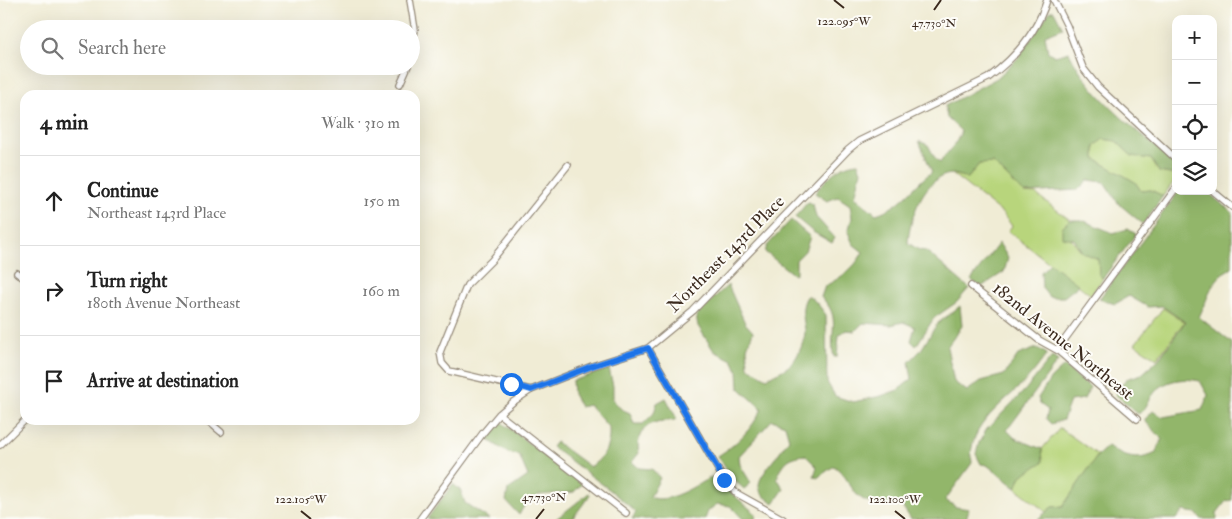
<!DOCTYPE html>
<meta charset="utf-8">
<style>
:root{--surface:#fff;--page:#f2f2f2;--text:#222;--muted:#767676;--line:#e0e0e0}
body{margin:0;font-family:"IM FELL Double Pica",serif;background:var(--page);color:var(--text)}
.controls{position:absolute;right:15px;top:15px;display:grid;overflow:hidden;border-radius:10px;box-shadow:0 5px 20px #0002}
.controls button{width:45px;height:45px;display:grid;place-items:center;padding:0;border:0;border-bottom:1px solid var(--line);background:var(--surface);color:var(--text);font:25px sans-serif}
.stop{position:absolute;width:15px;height:15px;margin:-11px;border:4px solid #1a73e8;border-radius:50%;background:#fff}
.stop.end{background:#1a73e8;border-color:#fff;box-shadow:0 1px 5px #0008}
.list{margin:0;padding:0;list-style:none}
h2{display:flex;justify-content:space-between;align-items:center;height:65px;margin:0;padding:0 20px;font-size:21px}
h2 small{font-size:16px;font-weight:400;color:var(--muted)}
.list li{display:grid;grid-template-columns:32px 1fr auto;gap:15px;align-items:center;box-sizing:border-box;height:90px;padding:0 20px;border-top:1px solid var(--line)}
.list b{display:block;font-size:19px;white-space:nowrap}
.list p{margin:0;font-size:16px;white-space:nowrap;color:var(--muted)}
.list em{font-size:16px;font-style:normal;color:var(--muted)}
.icon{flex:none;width:28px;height:28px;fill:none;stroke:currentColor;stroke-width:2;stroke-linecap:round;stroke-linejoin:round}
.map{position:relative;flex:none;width:1232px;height:519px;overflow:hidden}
.search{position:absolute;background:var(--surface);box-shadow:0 5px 20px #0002;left:20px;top:20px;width:400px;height:55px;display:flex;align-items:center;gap:12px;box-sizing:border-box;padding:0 18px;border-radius:28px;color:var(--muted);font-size:19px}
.panel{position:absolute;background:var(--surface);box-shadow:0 5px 20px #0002;left:20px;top:90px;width:400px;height:335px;border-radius:15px}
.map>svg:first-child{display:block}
</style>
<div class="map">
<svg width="1232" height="519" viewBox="0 0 1232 519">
<rect width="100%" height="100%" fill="#fdfcf7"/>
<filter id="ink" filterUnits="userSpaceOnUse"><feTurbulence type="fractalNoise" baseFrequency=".02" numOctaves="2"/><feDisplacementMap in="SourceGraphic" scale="10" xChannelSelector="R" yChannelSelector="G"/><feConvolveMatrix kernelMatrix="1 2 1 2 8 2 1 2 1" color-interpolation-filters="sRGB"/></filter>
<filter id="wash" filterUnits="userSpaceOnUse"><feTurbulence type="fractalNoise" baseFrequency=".0096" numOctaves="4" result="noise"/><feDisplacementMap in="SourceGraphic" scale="20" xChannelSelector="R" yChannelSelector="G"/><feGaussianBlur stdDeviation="1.12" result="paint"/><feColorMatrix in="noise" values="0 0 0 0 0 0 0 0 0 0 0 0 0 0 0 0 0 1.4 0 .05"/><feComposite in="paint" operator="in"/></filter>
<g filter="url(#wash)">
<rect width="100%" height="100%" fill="#f0ecd5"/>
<path fill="#b8d57b" stroke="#7a804c" d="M1103 139 1116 141 1132 156 1151 159 1159 172 1176 175V179L1163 196 1151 190 1141 191 1135 182 1095 159V146Z
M993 163 1024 193 1036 194 1070 220 1062 227 1082 252 1099 259V275L1103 278 1091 295 1008 231 1012 226 1002 213 952 174 968 178 979 164Z
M1163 308 1184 322 1157 359 1135 344Z
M1060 428 1098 455 1063 506 1052 507 1046 512 1016 488 1020 476 1043 462 1042 449Z"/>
<path fill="#92b66b" stroke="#667044" d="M1050 11H1054L1063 28 1045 35 1048 52 1055 56 1069 52C1091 98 1138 131 1176 164V175L1159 172 1151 159 1132 156 1116 141 1103 139 1095 146V159L1135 182 1141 191 1151 190 1163 196 1143 224 1119 204 1104 182 1088 180 1078 190 1024 193 993 163 979 164 968 178C963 177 957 174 952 174 924 175 909 220 908 243L919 250 926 251 969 288 957 302 934 318 916 346 911 341 915 327 903 322 891 325 863 323 855 331 846 330 839 335 837 357H834C828 332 843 318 821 297L825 286C842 277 854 269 863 252L853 244 848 232 852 218 850 205 838 197 827 201 815 193C826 179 839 164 858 163L861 171 855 197 876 214C903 206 910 188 932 172L919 141 928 145 935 158 940 163C947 151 957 145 961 131L947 118 945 106 997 78 1019 57Z
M1179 191H1206L1232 212V268C1212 276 1208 299 1199 317L1232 343V445L1229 452 1232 457V500L1226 501 1217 513V519H1201L1196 513 1183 511 1176 519H1038L1052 507 1063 506 1098 455 1108 446C1124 458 1138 462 1156 453L1162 439 1144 420 1153 411 1163 417 1202 410 1208 395 1200 381C1181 377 1161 380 1150 399 1146 406 1146 409 1138 414L1115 394 1126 379 1142 374 1159 359 1185 322 1162 306 1148 307 1129 296 1115 304 1099 299Z
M808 202 813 205 816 217 835 238 832 243 813 232 795 217Z
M791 220 810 237 805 251 796 260V272L794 275 765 252 767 246Z
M1070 220H1082L1113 233 1128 229 1136 234 1103 278 1099 275 1098 259 1082 252 1074 239 1062 237V227Z
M999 243 1008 258 1004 272 981 287 971 280Z
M1050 263 1079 285 1064 297H1049L1042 288 1041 272Z
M728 285 745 323 753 332 747 348 748 367 767 378C774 374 785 370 791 364 798 358 806 338 805 329 803 316 800 306 808 295L817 303 826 315 827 382 835 396 853 402 881 396 898 390 912 379 909 362 921 350 937 324 960 306 962 326 947 347 954 382 967 391 981 381 1004 375 1018 355 1037 348 1047 354C1042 361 1037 368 1031 375 1008 401 965 425 972 463L945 500 956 507 969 509 966 519H911L902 506C887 506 864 506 854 491 847 481 845 474 834 466L817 478 814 476 817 467 805 455C787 457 784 462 777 478L784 489 774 503C750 489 759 480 772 462 778 455 783 447 789 439L785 425 772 420 739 456 740 465 751 483 744 489 732 478 718 456C738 443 751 430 762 409L739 388 738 371 732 360 714 351 698 326 696 315Z
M1052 357 1058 361 1007 430 1015 438 1042 449 1043 462 1021 476 1016 488 987 465 981 464 976 454 979 443 986 430 1026 389Z
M1064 366 1090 387 1084 399 1070 401 1063 420 1051 424 1046 419 1048 410 1040 404 1038 398 1051 378Z
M609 369 613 386V400L621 409 630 413 634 424H643L654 413 657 403 666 398 677 419C670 422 665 420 657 422 641 426 636 439 639 453L632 462 639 468 652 469 660 478 650 497C668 505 695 485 712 477L756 514 755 519H743L730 506 717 504 708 511 705 519H632L636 512 610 490 552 447 556 442 590 467C605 457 610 446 609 428L589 405 580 407 573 394 572 381Z
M501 422 582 484 574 492 539 495 524 506 519 515 506 501 508 490 528 476 519 455 508 453 487 439Z
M453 484 461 491 465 503 489 519H427Z
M589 493 590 495 572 519H556Z"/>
</g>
<g filter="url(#ink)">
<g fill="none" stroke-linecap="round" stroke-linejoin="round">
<defs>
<path id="minor" d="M410 0 415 30 411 49
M1054 0 1067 26 1083 68 1098 87 1176 159
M400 84 408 66
M1213 191 1232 207
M17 273 25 279
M971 286 1039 340 1057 350 1137 419
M648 348 724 480 736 493 783 519
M1057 350 1176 188
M531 390 449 371 442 363 440 352 467 285 492 260 568 165
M499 414 626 513
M207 420 221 432
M0 445 25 420
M420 519 483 433 499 414 513 402 531 390 592 366 648 348 693 311 848 150 859 141 988 78C1015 58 1037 32 1047 0"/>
</defs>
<use href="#minor" stroke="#968b7a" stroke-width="8"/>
<use href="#minor" stroke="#fff" stroke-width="5.5"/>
</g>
</g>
<g fill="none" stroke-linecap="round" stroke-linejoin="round" filter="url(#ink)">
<path stroke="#1a73e8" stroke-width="6" d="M511 384 531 390 592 366 648 348 724 480"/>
</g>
<path fill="none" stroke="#3b2a1e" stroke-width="2" d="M834 0 844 8M934 10 941 0M301 511 311 519M895 511 905 519M536 519 544 509"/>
<g text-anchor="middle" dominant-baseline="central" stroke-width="4" stroke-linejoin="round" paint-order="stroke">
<g font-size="18" fill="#3b2a1e" stroke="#fdfcf7">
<text transform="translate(726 254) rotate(-45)">Northeast 143rd Place</text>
<text transform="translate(1063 341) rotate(39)">182nd Avenue Northeast</text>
</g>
</g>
<g font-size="12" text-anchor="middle" fill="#3b2a1e" stroke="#fdfcf7" stroke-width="4" stroke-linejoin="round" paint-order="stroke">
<text x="844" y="25">122.095°W</text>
<text x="934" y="27">47.730°N</text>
<text x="544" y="501">47.730°N</text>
<text x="301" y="503">122.105°W</text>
<text x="895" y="503">122.100°W</text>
</g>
</svg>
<div class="controls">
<button>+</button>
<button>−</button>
<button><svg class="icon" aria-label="locate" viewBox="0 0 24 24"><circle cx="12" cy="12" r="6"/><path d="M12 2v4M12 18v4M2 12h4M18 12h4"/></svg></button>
<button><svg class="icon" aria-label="layers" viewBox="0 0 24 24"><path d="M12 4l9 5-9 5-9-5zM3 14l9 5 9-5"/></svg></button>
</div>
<div class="stop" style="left:511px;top:384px"></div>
<div class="stop end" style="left:724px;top:480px"></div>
<div class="search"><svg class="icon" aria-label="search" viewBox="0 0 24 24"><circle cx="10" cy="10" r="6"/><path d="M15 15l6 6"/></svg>Search here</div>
<section class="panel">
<h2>4 min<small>Walk · 310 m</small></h2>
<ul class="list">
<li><svg class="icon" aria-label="ahead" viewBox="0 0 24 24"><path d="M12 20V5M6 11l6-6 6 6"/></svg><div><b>Continue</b><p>Northeast 143rd Place</p></div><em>150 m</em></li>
<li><svg class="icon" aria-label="right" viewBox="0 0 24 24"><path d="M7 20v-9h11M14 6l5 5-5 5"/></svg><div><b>Turn right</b><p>180th Avenue Northeast</p></div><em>160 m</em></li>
<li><svg class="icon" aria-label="arrive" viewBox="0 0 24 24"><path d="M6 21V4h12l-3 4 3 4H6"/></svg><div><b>Arrive at destination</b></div></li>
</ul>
</section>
</div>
